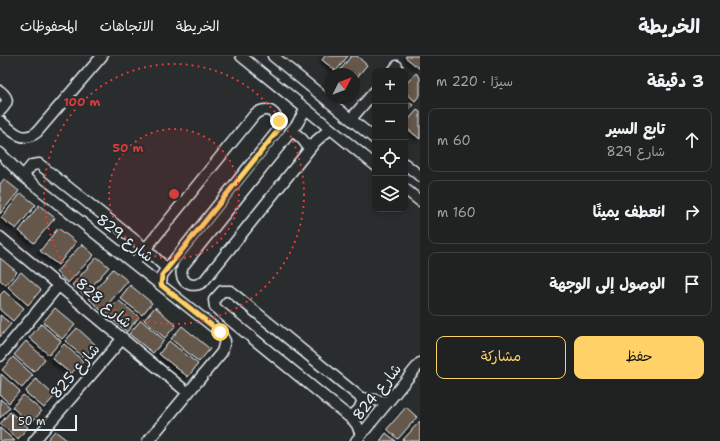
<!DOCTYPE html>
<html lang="ar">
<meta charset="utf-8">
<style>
:root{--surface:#202222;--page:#2d2f2f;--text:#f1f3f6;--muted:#a2a4a5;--line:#3d3f40;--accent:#ffd166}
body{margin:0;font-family:"Shantell Sans","Playpen Sans Arabic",sans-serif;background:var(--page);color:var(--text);direction:rtl}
.controls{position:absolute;right:12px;top:12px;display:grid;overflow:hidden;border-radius:8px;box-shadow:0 2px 6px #0003}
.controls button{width:36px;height:36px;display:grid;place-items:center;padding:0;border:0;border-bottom:1px solid var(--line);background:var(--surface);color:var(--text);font:20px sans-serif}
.compass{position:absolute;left:324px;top:12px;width:36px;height:36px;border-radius:50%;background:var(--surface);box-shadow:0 2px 6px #0003;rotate:48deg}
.scale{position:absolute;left:12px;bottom:10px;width:65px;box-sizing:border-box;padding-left:4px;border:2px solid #e8f1f8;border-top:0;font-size:11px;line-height:14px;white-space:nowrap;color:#e8f1f8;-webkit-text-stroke:3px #2a2d2e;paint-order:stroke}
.stop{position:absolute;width:12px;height:12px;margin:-9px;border:3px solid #ffd166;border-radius:50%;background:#fff}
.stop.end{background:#ffd166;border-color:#fff;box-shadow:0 1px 4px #0008}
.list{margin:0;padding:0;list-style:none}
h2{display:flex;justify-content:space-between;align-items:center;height:52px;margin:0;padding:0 16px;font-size:17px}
h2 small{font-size:13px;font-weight:400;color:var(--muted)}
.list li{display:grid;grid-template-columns:26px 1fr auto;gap:12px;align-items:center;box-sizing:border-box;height:64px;margin:0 8px 8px;padding:0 8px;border:1px solid var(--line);border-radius:8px}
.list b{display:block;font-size:15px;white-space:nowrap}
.list p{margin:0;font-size:13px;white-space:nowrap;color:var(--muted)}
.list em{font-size:13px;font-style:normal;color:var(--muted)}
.actions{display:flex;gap:8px;padding:12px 16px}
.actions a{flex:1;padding:9px 0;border:1px solid var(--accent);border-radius:8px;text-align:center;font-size:14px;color:var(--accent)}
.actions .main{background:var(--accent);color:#111}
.icon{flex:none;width:22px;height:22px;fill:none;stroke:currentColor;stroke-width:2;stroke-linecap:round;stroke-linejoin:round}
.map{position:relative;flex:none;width:420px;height:385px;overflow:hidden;direction:ltr}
header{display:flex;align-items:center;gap:24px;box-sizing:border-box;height:56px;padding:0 20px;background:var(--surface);border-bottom:1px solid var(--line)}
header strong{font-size:19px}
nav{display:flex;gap:22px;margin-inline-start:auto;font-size:14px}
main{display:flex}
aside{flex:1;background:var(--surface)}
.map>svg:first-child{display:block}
</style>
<header>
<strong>الخريطة</strong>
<nav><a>الخريطة</a><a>الاتجاهات</a><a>المحفوظات</a></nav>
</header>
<main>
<aside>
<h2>3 دقيقة<small>سيرًا · 220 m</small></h2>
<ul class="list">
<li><svg class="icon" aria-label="ahead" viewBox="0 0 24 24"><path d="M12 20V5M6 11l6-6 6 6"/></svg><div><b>تابع السير</b><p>شارع 829</p></div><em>60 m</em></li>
<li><svg class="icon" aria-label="right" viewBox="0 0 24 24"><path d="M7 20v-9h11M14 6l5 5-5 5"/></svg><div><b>انعطف يمينًا</b></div><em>160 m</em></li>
<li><svg class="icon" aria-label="arrive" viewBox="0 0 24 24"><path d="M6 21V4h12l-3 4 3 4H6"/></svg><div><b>الوصول إلى الوجهة</b></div></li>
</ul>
<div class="actions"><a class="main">حفظ</a><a>مشاركة</a></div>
</aside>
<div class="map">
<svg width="420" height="385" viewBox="0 0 420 385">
<defs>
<filter id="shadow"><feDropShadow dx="-2.5" dy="2.5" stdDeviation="2" flood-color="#0009"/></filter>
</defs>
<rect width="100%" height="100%" fill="#2a2d2e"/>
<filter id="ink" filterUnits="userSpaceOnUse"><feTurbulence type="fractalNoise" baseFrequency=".025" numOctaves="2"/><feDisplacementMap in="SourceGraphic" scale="8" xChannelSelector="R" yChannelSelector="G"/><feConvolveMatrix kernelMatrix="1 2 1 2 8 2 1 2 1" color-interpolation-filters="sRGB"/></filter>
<g filter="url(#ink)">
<path fill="#65594c" stroke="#e8f1f8" filter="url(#shadow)" d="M325 0H348L336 15 322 4Z
M351 0H357L367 9 354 25V18H339L338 17Z
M406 0H420V13L405 1Z
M416 17 420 21V39L415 45 405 36V29Z
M405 43 413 49 405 58Z
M417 54 420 56V83L405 71V68Z
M4 123 19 135 0 158V128Z
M21 137 36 149 16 173 1 162Z
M39 149 55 162 34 187 19 175Z
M58 172 76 186 58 209 40 195Z
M82 188 94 199 68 227 56 216Z
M97 201 109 211 84 239 72 229Z
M0 202 17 216 6 229 0 224Z
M113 213 128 225 102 255 88 242Z
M21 216 41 234 28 249 8 231Z
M130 229 152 247 142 259 120 242Z
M4 235 24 252 13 265 0 254V239Z
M118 244 139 261 127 276 106 258Z
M155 251 176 269 165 282 144 264Z
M55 252 75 269 62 283 43 266Z
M0 259 11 268 0 281Z
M141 264 164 284 153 297 129 278Z
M41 268 61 285 49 299 29 282Z
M182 270 210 293 199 306 171 283Z
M77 272 96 289 84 302 65 285Z
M26 285 45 303 34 316 14 299Z
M169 285 198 308 188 321 159 298Z
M64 288 83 305 71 318 52 302Z
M13 301 33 319 22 332 2 314Z
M1 318 20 335 9 347 0 339Z
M36 323 55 340 44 352 25 336Z
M23 339 42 355 30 368 12 351Z
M0 343 10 351 0 362Z
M406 351 417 361 398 383 387 373Z
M10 356 28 371 18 383 0 368Z
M420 365V385H402Z
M0 372 15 385H0Z
M55 375 68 385H46Z
M386 377 396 385H380Z"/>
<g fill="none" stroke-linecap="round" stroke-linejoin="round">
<defs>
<path id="minor" d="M241 0 375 109
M273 0 375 83
M393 15 397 10
M0 35C10 43 8 47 0 55
M305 54 297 68 183 210C177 224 191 235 204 225L316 85 330 73
M351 63 375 35
M0 65C12 74 22 88 37 76L102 0
M291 75C300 80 304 84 309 93
M0 97 23 120 220 276 225 285 222 296 148 385
M405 108 420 120
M23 120 32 109 39 108 146 193 167 213
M405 133 420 145
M0 181 188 337
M134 207 255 58C258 56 261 54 265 54 274 53 281 66 279 73L162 219 161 229
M0 300 59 229
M348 360C358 358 361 351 363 342
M361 379 357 369 353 364 218 254 215 251 214 244 222 235H230L361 342 388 346
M34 385 123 282
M356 385 420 307"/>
</defs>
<use href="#minor" stroke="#e8f1f8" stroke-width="13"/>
<use href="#minor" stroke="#2a2d2e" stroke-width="10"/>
</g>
</g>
<g fill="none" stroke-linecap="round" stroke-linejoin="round" filter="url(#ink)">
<path stroke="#ffd166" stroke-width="5" d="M220 276 161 229 162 219 279 73 280 69 279 65"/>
</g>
<circle cx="174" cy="138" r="65" fill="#d83c3d" fill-opacity=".12"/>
<g fill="none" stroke="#d83c3d" stroke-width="2" stroke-dasharray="2 4">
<circle cx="174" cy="138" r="65"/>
<circle cx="174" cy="138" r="130"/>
</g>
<g text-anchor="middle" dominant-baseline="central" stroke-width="4" stroke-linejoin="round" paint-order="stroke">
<g font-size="15" fill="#e8f1f8" stroke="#2a2d2e">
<text transform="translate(125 182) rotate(38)">شارع 829</text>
<text transform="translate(104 247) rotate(40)">شارع 828</text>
<text transform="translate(75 315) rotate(-49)">شارع 825</text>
<text transform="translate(377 336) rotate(-51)">شارع 824</text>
</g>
</g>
<circle cx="174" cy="138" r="6" fill="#d83c3d" stroke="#2a2d2e" stroke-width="2"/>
<g font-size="12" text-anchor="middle" font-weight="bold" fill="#d83c3d" stroke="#2a2d2e" stroke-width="4" stroke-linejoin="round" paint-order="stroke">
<text x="82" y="50">100 m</text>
<text x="128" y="96">50 m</text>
</g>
</svg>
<div class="controls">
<button>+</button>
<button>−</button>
<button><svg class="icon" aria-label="locate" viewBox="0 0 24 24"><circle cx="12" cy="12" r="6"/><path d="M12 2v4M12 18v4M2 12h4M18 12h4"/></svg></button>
<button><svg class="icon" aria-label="layers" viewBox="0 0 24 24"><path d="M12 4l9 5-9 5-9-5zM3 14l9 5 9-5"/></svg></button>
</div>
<svg class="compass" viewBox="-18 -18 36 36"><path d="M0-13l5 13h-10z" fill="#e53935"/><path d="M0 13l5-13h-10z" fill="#a2a4a5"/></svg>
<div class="scale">50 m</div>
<div class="stop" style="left:220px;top:276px"></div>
<div class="stop end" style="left:279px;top:65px"></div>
</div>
</main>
